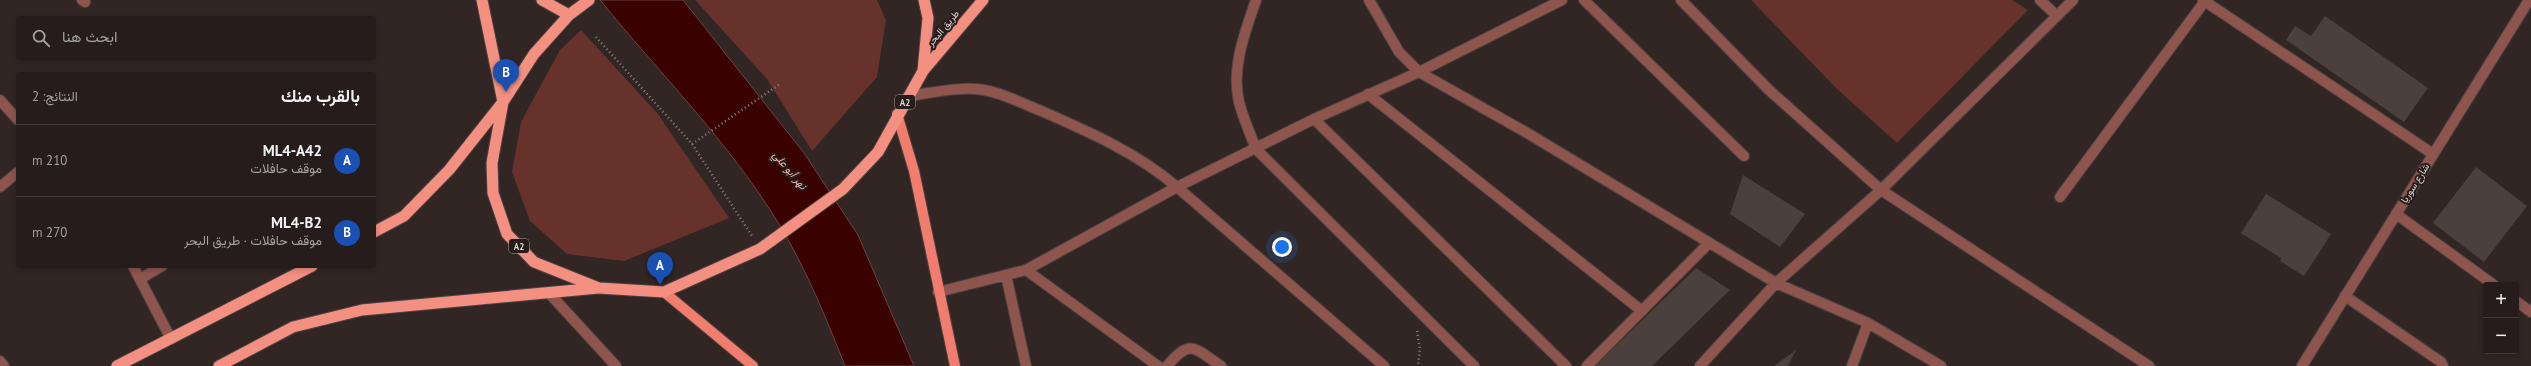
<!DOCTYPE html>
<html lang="ar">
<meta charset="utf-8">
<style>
:root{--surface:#251c1b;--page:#312928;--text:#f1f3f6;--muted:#a3a1a3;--line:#423a3a;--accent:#d93025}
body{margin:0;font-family:"PT Sans",Vazirmatn,sans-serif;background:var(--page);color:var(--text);direction:rtl}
.controls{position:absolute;right:12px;bottom:12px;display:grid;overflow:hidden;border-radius:4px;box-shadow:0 2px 6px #0003}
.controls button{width:36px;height:36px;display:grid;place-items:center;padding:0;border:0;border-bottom:1px solid var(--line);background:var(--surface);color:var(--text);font:20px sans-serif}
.you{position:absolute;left:1282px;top:247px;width:14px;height:14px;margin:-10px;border:3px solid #fff;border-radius:50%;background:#1a73e8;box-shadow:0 0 0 6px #1a73e833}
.badge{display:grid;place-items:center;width:26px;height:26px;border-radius:50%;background:var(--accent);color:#fff;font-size:13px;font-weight:700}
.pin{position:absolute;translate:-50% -33px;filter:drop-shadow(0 1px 2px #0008)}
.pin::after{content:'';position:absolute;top:21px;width:14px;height:12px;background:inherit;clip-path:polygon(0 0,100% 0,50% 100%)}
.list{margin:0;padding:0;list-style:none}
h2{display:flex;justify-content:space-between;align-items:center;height:52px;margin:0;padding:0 16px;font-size:17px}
h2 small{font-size:13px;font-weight:400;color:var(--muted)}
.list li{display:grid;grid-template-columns:26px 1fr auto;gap:12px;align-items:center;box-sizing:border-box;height:72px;padding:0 16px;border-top:1px solid var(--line)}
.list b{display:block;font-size:15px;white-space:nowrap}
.list p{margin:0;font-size:13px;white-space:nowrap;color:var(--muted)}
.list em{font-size:13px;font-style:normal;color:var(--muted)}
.icon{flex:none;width:22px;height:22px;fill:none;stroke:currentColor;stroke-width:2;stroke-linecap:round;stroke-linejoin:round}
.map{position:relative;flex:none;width:2531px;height:366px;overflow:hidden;direction:ltr}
.search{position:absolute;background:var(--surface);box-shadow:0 2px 6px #0003;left:16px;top:16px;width:360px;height:44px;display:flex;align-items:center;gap:10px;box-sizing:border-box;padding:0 14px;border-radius:4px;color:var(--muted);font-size:15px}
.panel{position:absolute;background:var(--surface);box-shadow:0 2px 6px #0003;left:16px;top:72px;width:360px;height:196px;border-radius:4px;direction:rtl}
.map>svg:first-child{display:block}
</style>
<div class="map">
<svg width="2531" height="366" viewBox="0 0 2531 366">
<rect width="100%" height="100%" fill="#312624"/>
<path fill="#66322b" d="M695 0H877L886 20 877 77 812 151 767 79Z
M1751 0H2012L2028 10 1897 143 1836 88Z
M581 30 658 114 729 218 624 261 567 254 530 221 512 172 521 122 560 50Z"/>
<path fill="#3a0101" stroke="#6b4141" d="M600 0H683L804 153 858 235 914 366H845C825 315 807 271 779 224 729 142 660 74 600 0Z"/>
<path fill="#4c403e" d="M2325 16 2428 88 2404 122 2286 40 2295 26 2311 36Z
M2476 167 2527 206 2484 262 2433 223Z
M1743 175 1805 214 1780 247 1730 214Z
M2266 194 2331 234 2304 276 2280 261 2281 258 2241 233Z
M1696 268 1730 290 1652 366H1595Z
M1796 350 1788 366H1774Z"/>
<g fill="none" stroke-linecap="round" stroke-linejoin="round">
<defs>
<path id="service" d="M82 0 85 2
M0 187 18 172
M1026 270 1158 366
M140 279 162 266
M2345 296 2441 362 2443 366
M0 361 4 366
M1167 366C1191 338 1194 348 1221 366"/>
<path id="minor" d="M1256 0C1245 32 1231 68 1239 102 1243 118 1250 133 1256 149L1474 366
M1369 0 1399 52 1419 72 1529 134 1776 283 1868 323 1941 366
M1584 0 1744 156
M1681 0 1769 90 1881 190 2149 366
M2040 0 2057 16
M2203 0 2433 154
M1368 94 1642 311
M908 96C932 93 960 86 984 90 1003 93 1021 103 1039 110 1087 131 1136 152 1177 187L1384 366
M0 100 18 120
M1314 119 1566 366
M2060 197 2205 1
M2396 214 2494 285
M133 266 171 339
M1006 275 1026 366
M938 292 1026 270 1177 187 1314 119 1419 72 1562 0
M549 293 616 366
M2516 301 2531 312
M1587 366 1709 243
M1700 366 1776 283 1881 190 2073 0
M1852 366 1868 323"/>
<path id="tertiary" d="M2302 366 2529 0"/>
<path id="primary" d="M897 114 914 171 955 366
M664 292 753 366"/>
<path id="trunk" d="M542 0 569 15
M589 0 569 15 534 54 503 102 492 163 493 193 507 234 534 262 599 288 664 292 760 249 843 189 878 152 923 71 928 18 924 0
M923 71 983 0
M374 232 404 216 449 170 503 102 482 0
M117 366 312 266
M219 366 293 327 362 310 598 288"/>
</defs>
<use href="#service" stroke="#4d4240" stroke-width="12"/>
<use href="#minor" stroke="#4d4240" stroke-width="12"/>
<use href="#tertiary" stroke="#4d4240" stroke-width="12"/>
<use href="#primary" stroke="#4d4240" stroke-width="12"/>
<use href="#trunk" stroke="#4d4240" stroke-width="13"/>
<path stroke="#8c8381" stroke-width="2.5" stroke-dasharray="1 3" stroke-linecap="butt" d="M596 37 692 144 752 236
M692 144 780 84
M1417 331 1420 349 1418 366"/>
<use href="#service" stroke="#8d554d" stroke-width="10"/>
<use href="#minor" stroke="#8d554d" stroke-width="10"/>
<use href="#tertiary" stroke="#8d554d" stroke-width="10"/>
<use href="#primary" stroke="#f07d6d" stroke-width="10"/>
<use href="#trunk" stroke="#f39081" stroke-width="11"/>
</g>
<g text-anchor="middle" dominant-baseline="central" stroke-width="4" stroke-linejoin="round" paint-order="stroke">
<g fill="#271d1b" stroke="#a79e9d" stroke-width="1">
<rect x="895" y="95" width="20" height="14" rx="3"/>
<rect x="509" y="239" width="20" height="14" rx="3"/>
</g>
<g font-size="9" font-weight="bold" fill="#ded6d5">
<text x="905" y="102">A2</text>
<text x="519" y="246">A2</text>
</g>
<g font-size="10" fill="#ded6d5" stroke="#271d1b">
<text transform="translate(943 28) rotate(-50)">طريق البحر</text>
<text transform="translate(2415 183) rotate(-58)">شارع سوريا</text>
</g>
<g font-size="11" font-style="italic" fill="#fcb6aa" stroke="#271d1b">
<text transform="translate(790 170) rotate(50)">نهر أبو علي</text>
</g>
</g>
</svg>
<div class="controls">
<button>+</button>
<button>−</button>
</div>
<div class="you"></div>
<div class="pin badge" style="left:660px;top:285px;background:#1a4fb4">A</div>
<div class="pin badge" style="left:506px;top:92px;background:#1a4fb4">B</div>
<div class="search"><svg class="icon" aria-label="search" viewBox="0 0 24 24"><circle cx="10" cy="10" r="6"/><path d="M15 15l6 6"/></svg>ابحث هنا</div>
<section class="panel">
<h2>بالقرب منك<small>النتائج: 2</small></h2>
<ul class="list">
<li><span class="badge" style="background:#1a4fb4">A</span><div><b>ML4-A42</b><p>موقف حافلات</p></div><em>210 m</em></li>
<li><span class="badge" style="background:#1a4fb4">B</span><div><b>ML4-B2</b><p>موقف حافلات · طريق البحر</p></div><em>270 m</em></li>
</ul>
</section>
</div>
